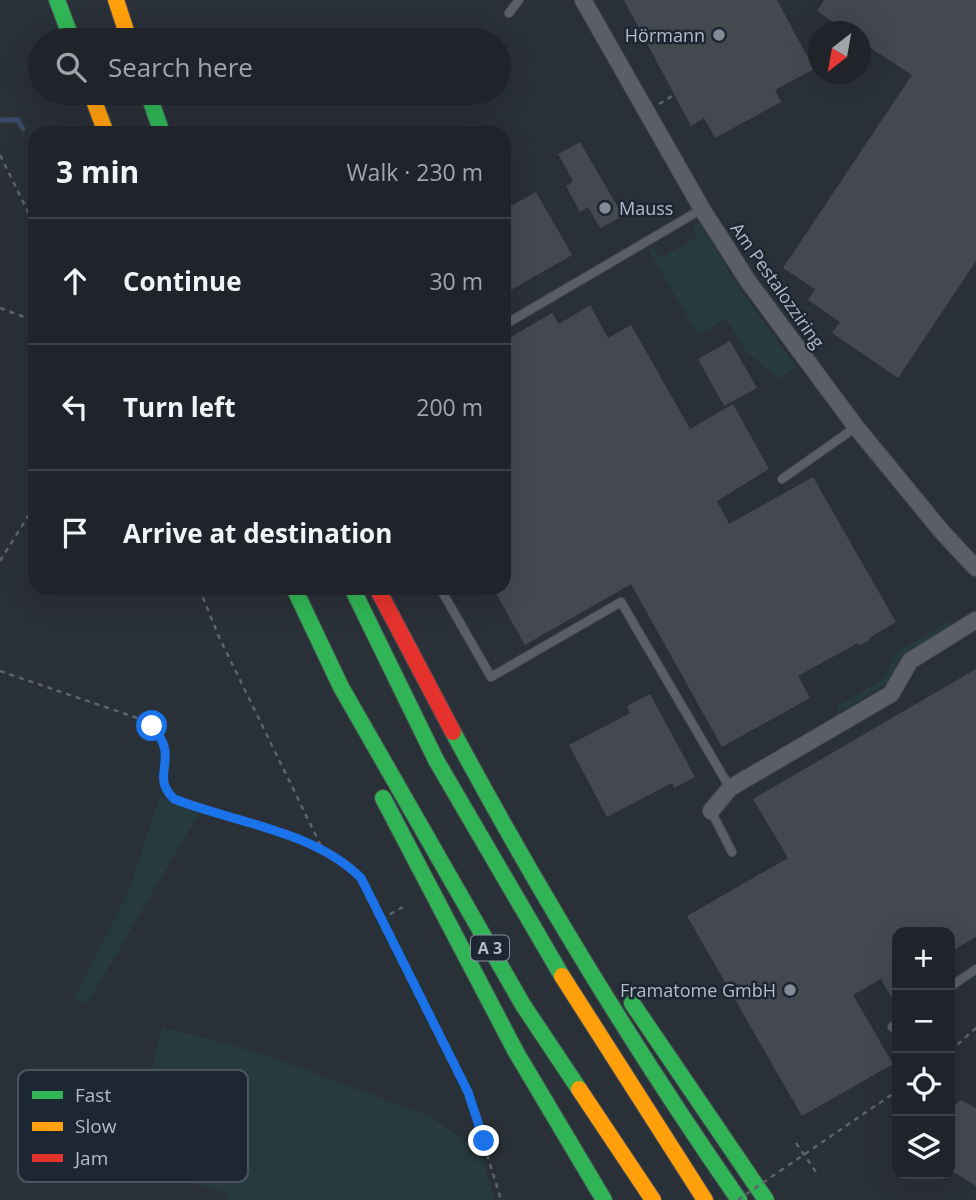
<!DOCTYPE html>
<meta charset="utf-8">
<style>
:root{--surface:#20242a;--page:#282c32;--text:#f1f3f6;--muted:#a2a4a8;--line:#3d4147}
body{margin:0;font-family:"Open Sans",sans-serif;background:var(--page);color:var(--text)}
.controls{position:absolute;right:21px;bottom:21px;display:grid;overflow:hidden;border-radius:14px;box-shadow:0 7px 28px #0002}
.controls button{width:63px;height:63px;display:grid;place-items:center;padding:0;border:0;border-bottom:2px solid var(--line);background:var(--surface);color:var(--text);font:35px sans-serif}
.compass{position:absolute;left:808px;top:21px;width:63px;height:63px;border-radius:50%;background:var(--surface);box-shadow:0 7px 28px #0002;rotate:211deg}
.stop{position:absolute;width:21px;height:21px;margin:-16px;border:5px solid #1a73e8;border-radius:50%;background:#fff}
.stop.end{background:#1a73e8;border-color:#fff;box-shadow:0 2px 7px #0008}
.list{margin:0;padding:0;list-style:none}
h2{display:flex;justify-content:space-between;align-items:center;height:91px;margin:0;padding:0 28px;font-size:30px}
h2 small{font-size:23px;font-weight:400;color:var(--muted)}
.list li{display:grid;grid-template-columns:46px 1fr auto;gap:21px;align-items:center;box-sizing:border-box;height:126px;padding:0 28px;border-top:2px solid var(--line)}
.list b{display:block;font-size:26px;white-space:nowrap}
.list em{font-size:23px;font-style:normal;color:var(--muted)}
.icon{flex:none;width:38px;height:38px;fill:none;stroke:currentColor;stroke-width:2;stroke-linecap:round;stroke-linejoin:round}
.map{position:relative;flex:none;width:976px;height:1200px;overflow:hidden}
.search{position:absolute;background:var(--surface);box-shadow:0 7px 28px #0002;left:28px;top:28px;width:483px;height:77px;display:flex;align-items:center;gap:18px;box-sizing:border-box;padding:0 24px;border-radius:38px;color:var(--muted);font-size:26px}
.panel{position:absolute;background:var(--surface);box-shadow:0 7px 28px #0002;left:28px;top:126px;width:483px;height:469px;border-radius:21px}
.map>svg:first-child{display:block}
</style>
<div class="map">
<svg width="976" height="1200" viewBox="0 0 976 1200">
<rect width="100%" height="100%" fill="#2a3038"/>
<path fill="#273a3e" d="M699 222 735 282 796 367 778 379 746 351 726 318 698 335 649 250 653 247 660 258 698 237 692 225Z
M950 621 953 626 901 656 888 683 840 712 837 707 883 679 897 652Z
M160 796 203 814 195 820 87 1004 74 1000 128 893Z
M162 1027 260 1053 429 1116 480 1150 495 1200H227L228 1193 151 1169 132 1154Z"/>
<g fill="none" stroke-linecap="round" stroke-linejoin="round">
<path stroke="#384963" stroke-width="5" d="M2 120H18L23 129"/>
</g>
<path fill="#444950" d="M624 0H777L814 69 775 90 781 102 715 138 704 118 691 126Z
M824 0H976V261L898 378 832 333 840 322 808 300 815 289 783 268 912 75 860 41V32H847L817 11Z
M580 142 623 216 600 228 588 207 580 212 566 186 573 181 558 154Z
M536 192 572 255 504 294V210Z
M590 305 608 338 631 325 690 429 733 404 769 469 717 501 729 524 813 477 896 622 869 638 870 640 859 646 858 643 798 676 810 698 722 747 631 584 525 645 493 588H504V341L552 313 559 324Z
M730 341 757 388 724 406 698 359Z
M976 669V937L950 952V932H897V1007L881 979 853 995 893 1064 802 1116 687 916 788 858 753 799Z
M650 694 695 777 674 788 672 783 607 817 569 745 630 713 627 706Z
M961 1100 976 1108V1186L950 1170V1110Z"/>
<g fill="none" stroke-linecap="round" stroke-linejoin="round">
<defs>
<path id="lane" d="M509 13 519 0
M504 325 702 209
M782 479 856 427
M440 588 491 677 621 602 730 788
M711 811 732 852
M950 987 976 969
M892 1027 897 1023"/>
<path id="street" d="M583 0 702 209 748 281 856 427 943 533 976 568
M711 811 730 788 891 694 910 661 976 620"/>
<path id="fast" d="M57 0 72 40
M148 93 162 133
M294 588 341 687 523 1005 579 1089
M352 588 436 760 562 976
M453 732C540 894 635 1050 739 1200
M383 798 516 1052 604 1200
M632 1003 766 1200"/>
<path id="slow" d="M116 0 129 40
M91 93 106 133
M562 976 705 1200
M579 1089 653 1200"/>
<path id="jam" d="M377 588 453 732"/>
</defs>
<use href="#lane" stroke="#484c53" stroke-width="10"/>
<use href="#street" stroke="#484c53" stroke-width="18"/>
<use href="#fast" stroke="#474c53" stroke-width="18"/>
<use href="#slow" stroke="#474c53" stroke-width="18"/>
<use href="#jam" stroke="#474c53" stroke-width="18"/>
<path stroke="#5d636a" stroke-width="2.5" stroke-dasharray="5 5" stroke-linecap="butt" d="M659 104 674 95
M0 155 35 226
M0 308 35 321
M0 561 35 505
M199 588 219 637 322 848
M0 671 140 719C186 745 146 771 174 799 235 822 314 831 361 879L468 1092 501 1200
M381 919 405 906
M950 1051 976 1028
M796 1143 816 1172
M780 1171 897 1091"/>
<use href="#lane" stroke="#5a5e66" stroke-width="8"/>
<use href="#street" stroke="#5a5e66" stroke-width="16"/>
<use href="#fast" stroke="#30b455" stroke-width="16"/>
<use href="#slow" stroke="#ff9f0a" stroke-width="16"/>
<use href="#jam" stroke="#e5322d" stroke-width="16"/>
<path stroke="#5d636a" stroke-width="2.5" stroke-dasharray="5 5" stroke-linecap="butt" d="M738 1200 780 1171"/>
</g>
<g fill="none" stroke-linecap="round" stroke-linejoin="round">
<path stroke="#1a73e8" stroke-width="9" d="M152 726C158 733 164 741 165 751 167 772 156 781 174 799 236 823 314 831 361 878L468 1092 484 1141"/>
</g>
<g fill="#848b96" stroke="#1d2633" stroke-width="2.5">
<circle cx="719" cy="35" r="7"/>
<circle cx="605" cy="208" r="7"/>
<circle cx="790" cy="990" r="7"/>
</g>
<g text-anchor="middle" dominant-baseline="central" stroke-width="5" stroke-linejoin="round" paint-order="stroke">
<rect fill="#1d2633" stroke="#878f9c" stroke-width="2" x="471" y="935.5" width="38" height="25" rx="5"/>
<g font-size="16" font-weight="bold" fill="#b4bcc9">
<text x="490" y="948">A 3</text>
</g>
<g font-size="18" fill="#b4bcc9" stroke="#1d2633" text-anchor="end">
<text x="705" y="35">Hörmann</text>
<text x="619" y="208" text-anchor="start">Mauss</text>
<text x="776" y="990">Framatome GmbH</text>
</g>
<g font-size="18" fill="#b4bcc9" stroke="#1d2633">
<text transform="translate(778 285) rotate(55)">Am Pestalozziring</text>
</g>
</g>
<rect x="18" y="1070" width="230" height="112" rx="10" fill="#1d2633" stroke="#4a5360" stroke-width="2"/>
<rect x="32" y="1091" width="31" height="8" fill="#30b455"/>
<rect x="32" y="1122" width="31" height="9" fill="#ff9f0a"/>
<rect x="32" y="1154" width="31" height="8" fill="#e5322d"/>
<g font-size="19" fill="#b4bcc9">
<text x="75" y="1102">Fast</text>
<text x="75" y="1133">Slow</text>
<text x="75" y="1165">Jam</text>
</g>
</svg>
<div class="controls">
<button>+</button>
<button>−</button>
<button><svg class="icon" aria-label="locate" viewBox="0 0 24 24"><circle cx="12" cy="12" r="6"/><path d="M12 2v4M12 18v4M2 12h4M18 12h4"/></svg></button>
<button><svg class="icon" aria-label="layers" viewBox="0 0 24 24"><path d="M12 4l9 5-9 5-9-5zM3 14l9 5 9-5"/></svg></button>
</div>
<svg class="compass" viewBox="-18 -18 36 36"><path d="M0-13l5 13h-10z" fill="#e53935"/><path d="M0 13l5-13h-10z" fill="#a2a4a8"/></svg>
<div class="stop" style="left:152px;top:726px"></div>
<div class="stop end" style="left:484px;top:1141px"></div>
<div class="search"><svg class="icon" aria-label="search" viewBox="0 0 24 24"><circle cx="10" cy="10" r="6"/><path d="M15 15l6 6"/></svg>Search here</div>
<section class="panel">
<h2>3 min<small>Walk · 230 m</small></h2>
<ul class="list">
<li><svg class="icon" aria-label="ahead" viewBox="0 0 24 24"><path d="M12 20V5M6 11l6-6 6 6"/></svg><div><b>Continue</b></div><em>30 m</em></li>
<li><svg class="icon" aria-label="left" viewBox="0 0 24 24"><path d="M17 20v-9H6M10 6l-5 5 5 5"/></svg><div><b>Turn left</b></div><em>200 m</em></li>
<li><svg class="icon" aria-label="arrive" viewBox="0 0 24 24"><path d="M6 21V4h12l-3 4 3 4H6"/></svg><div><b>Arrive at destination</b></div></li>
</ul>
</section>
</div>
